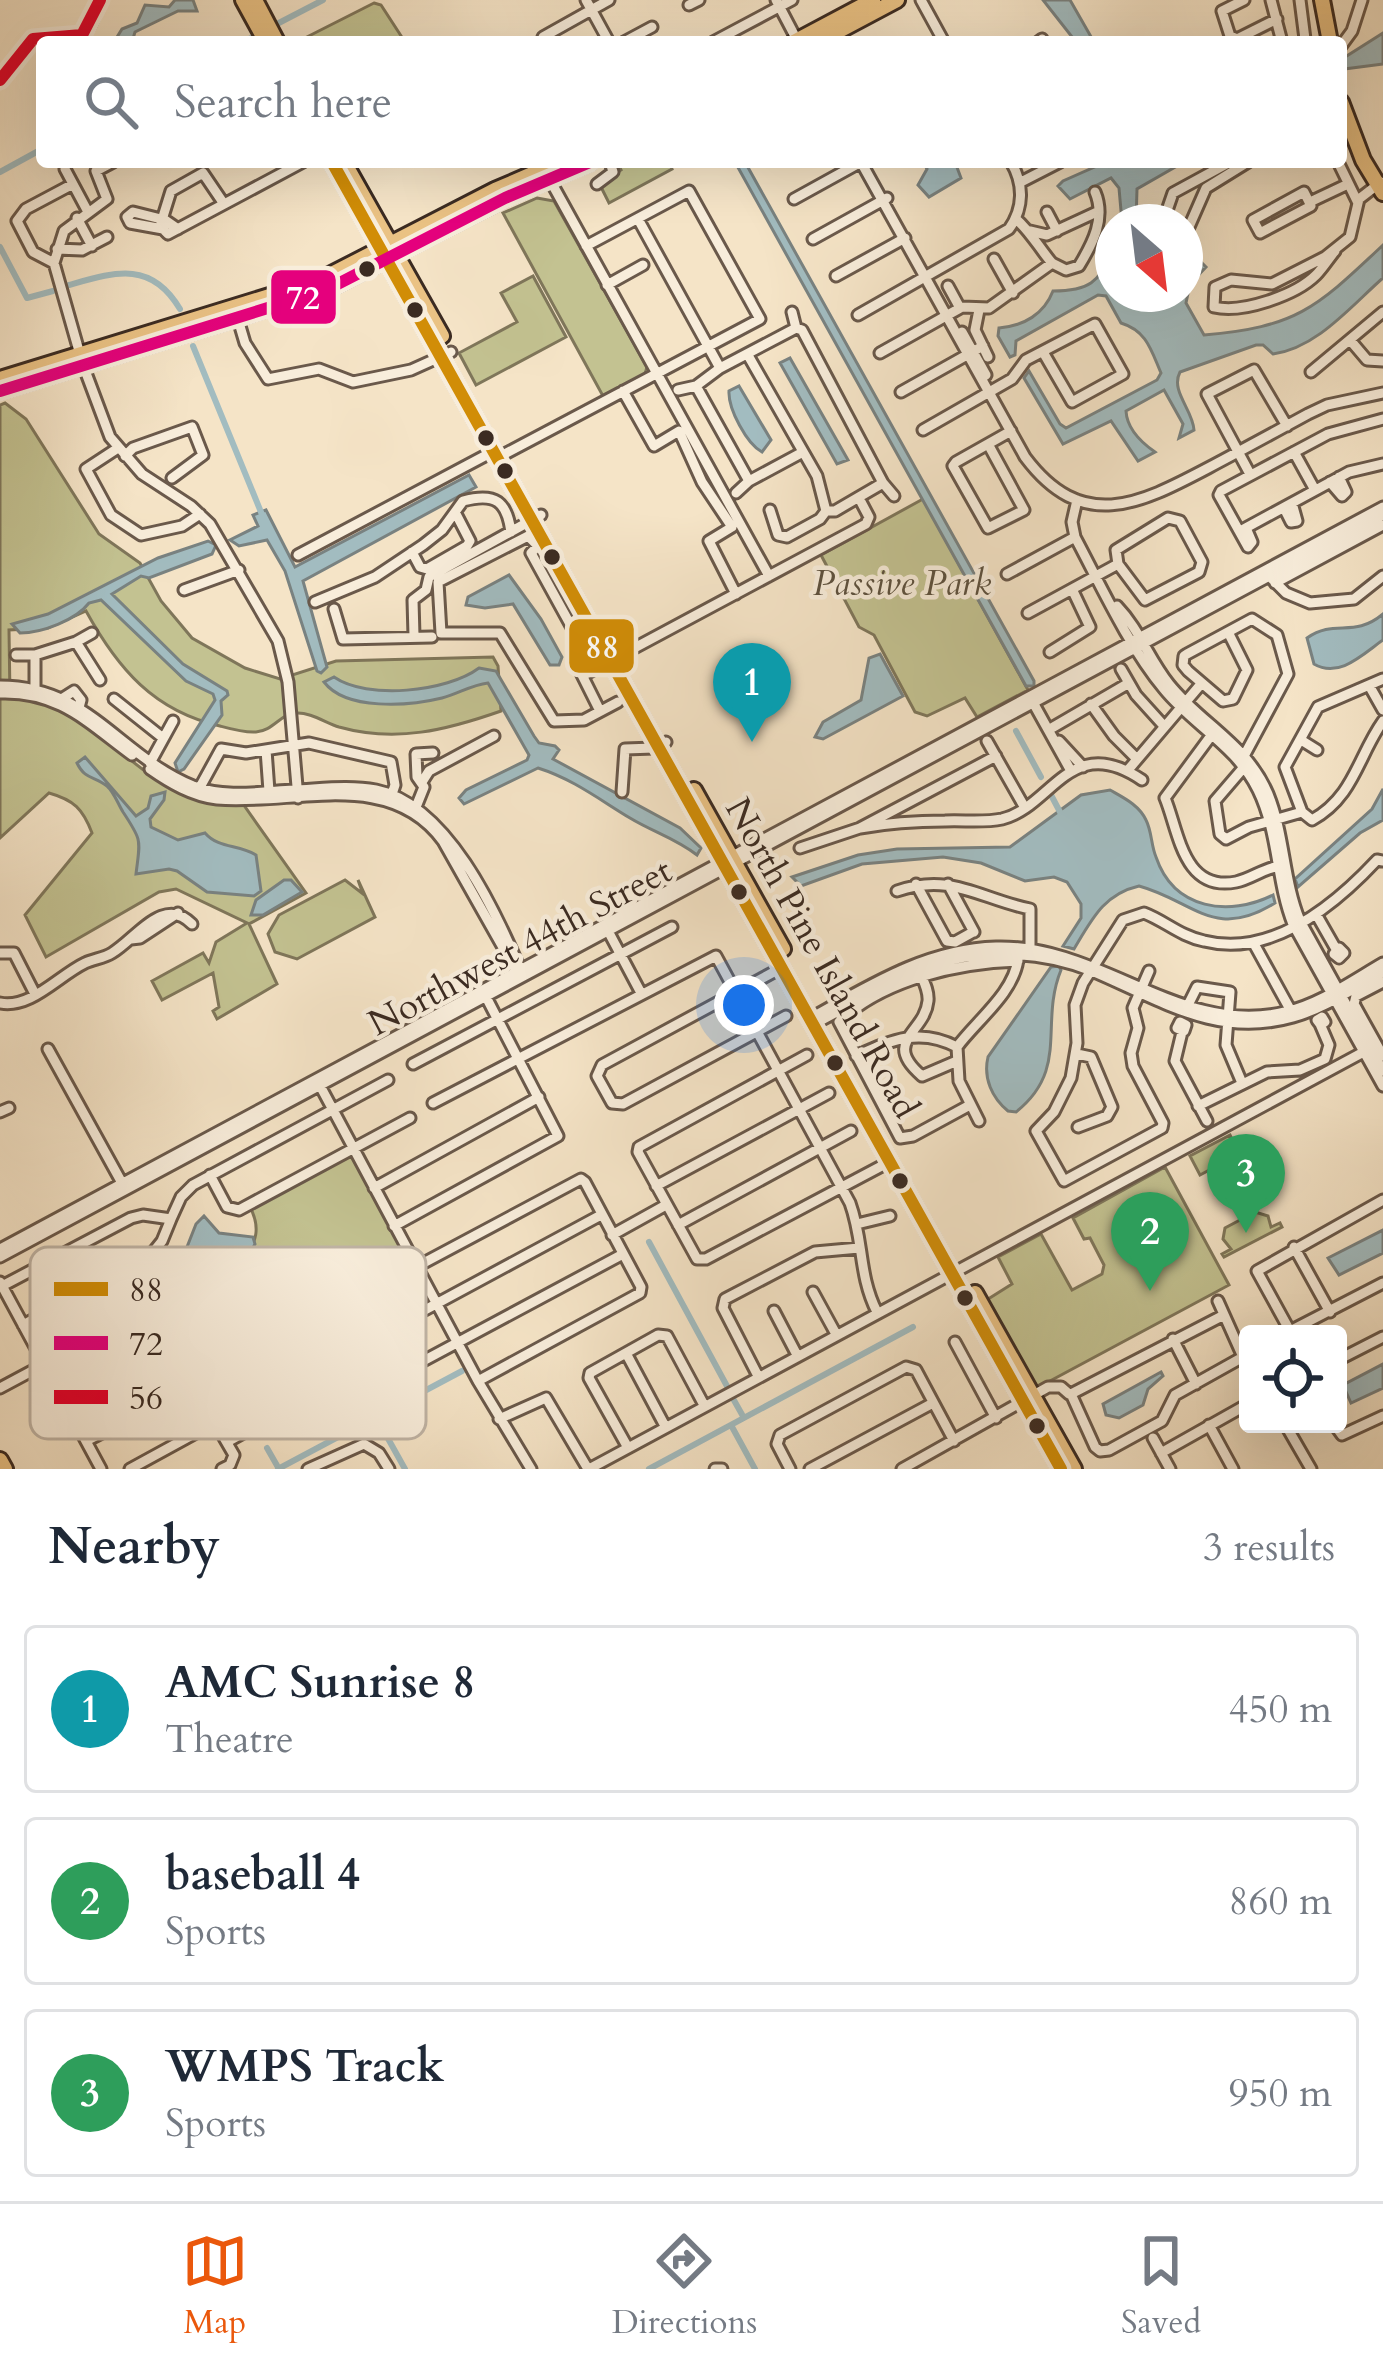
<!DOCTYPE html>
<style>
:root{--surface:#fff;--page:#f2f2f3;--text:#1f2937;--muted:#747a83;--line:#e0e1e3;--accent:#ea580c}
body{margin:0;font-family:Cardo,serif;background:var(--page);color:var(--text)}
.controls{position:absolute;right:36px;bottom:36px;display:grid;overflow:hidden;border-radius:12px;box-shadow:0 12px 48px #0002}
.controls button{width:108px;height:108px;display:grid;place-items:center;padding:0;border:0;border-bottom:3px solid var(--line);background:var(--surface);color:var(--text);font:60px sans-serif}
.compass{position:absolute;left:1095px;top:204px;width:108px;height:108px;border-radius:50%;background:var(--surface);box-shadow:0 12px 48px #0002;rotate:152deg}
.you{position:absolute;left:744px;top:1005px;width:42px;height:42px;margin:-30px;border:9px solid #fff;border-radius:50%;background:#1a73e8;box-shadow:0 0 0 18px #1a73e833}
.badge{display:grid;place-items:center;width:78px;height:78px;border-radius:50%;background:var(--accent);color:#fff;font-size:39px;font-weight:700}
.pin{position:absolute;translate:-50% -99px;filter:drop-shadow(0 3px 6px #0008)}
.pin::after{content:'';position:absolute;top:63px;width:42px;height:36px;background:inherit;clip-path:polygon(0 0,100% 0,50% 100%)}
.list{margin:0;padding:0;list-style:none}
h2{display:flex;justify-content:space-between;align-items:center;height:156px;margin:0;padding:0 48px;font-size:51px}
h2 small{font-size:39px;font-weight:400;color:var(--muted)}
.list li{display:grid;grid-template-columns:78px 1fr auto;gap:36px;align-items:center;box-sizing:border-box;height:168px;margin:0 24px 24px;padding:0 24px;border:3px solid var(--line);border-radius:12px}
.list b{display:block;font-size:45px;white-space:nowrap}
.list p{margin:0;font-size:39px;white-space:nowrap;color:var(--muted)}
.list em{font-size:39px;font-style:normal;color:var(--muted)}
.icon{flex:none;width:66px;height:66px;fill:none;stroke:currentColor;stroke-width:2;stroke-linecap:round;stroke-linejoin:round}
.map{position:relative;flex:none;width:1383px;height:1469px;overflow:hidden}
.search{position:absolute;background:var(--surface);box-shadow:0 12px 48px #0002;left:36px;right:36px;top:36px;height:132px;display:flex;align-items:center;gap:30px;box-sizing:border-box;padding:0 42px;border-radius:12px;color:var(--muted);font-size:45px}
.sheet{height:732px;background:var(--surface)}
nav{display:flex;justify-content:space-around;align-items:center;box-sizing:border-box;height:168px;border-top:3px solid var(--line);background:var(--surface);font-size:33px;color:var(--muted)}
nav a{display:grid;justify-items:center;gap:6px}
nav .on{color:var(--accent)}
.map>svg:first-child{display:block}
</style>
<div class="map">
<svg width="1383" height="1469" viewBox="0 0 1383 1469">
<rect width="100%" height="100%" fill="#f5e4c7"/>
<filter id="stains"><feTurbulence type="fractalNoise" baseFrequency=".00167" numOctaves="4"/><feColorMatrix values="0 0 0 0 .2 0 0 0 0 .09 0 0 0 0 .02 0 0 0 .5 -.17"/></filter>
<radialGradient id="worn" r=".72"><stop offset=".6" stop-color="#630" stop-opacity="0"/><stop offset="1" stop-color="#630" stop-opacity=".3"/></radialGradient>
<path fill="#c3c291" stroke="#7f765a" stroke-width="3" d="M374 3 381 5 405 42H297Z
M626 162H669L672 169 609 203 599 183 621 170 619 166Z
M537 198 554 201 647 367 645 374 603 396 503 213Z
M533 276 566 337 476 385 459 353 517 322 501 293Z
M5 403 26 419 99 534 140 563 161 601 192 638 245 668 280 679 336 661 493 657 498 666 501 711C447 730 396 743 339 727 326 723 310 712 296 713 280 714 273 731 256 732 245 733 231 729 220 726 154 711 118 669 86 611L48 628 9 630 10 697C88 701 121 768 187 796 204 803 225 802 243 804L306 893 249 924 277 984 217 1019 213 1011 219 1007 213 973 162 1000 152 981 203 953 209 963 216 942 247 923 176 889 159 892 46 957 25 915 92 833C83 809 74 800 49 793L0 838V405Z
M923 499 1028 690 977 717 965 698 927 716 915 712 874 635 859 627 821 555Z
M345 880 363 894 358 880 375 917 297 959 275 952 268 934 279 915Z
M1230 1135 1239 1154 1200 1175 1190 1156Z
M353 1154 411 1264 311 1316C289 1296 260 1306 238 1287 238 1255 269 1243 250 1207Z
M1165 1167 1229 1285 1035 1389 985 1301 1012 1284 998 1257 1041 1234 1072 1290 1102 1274 1104 1265 1090 1238 1084 1239 1073 1218Z
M1255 1212 1268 1216 1271 1227 1280 1223 1282 1227 1224 1257 1222 1254 1231 1249 1223 1239 1225 1228Z"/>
<path fill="#a2bcc0" stroke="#798281" stroke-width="3" d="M175 0H193L197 11H178L135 32 132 42H114L122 29 137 23 145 5 169 7Z
M1043 0H1070L1094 42H1076Z
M1383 33V64L1344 69 1342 59Z
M735 162H745L1034 681V686H1026Z
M923 162H955L961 178 929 197 918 185 927 169Z
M1106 162H1184L1137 189 1136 222H1122L1119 188 1111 178 1070 199 1058 186 1063 181Z
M1383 245V278C1351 306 1317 348 1273 354L1263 345H1256L1180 372C1170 391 1193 410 1194 430L1179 438 1183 424 1164 390 1126 411C1127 430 1142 443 1155 452L1138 461 1111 421 1063 444 1024 378 1029 371 1060 424 1066 428 1157 380 1161 373C1151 350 1147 331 1121 323L1106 296 1098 295 1016 341 1015 355 1010 357 998 336 999 328C1024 326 1044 314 1053 291 1088 291 1100 283 1113 249V294H1185V265L1198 259 1206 267 1190 284 1186 303 1204 335C1298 327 1317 307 1383 245Z
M790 358 848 460 837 464 780 363Z
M739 386 771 440 762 452C747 444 728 409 729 391Z
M469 475 476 487 303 581 327 667 321 673 317 671 285 571 267 540 239 546 230 540 258 526 253 515 266 510 295 567Z
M208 541 216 545 212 554 149 578 141 576 112 594 183 664 227 691 228 695 221 701 222 715 184 769 178 772 175 763 215 700 213 694 186 681 101 600 89 603C76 620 42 633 20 633L12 624 48 614 158 558Z
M509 575 541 619 562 657 559 665H550L513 604 485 608 466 605 468 597Z
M1383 614V640C1363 654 1339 679 1314 664L1307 638C1336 618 1353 639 1383 614Z
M880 654 903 696 823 739 815 737 823 722 861 700 869 658Z
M479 668 496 671 534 736 539 743 555 746 559 750 553 759 680 828 701 848 697 855C675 838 653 832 630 818 600 800 573 779 538 768L464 804 459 798 466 790 527 760 529 755 488 683C471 685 458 694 442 698 409 706 346 711 324 682L334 677C367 700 447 692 479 668Z
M85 757 136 816 148 808 151 796 165 792 164 800 150 819 151 827 178 840 205 833C219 849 238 844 256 855L261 891 254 896 207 892 177 871 169 869 136 874C140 840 143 842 123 812 118 804 114 792 107 786 95 776 85 780 77 763Z
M1383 789V820L1360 833 1298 887 1295 879 1372 809Z
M1110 790C1124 798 1139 805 1146 820 1152 832 1151 845 1156 857 1174 910 1229 917 1273 895L1275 903C1214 941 1194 901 1139 886 1104 894 1092 919 1074 949L1063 946 1081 918V904L1067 882 1054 877 1025 881 981 863 943 857 862 864 801 886 792 877 858 855 897 849 1010 847 1081 795Z
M284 880H291L302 892 263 915H251L256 900Z
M1059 966 1061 970C1039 1024 1070 1069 1016 1112L1008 1111C992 1098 983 1078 988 1057L1051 967Z
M204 1216 219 1233 253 1237 255 1244 237 1277 238 1287 249 1297 288 1302 234 1339 228 1363 247 1400 237 1404C204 1371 203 1313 176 1275L196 1224Z
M1383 1230V1253L1339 1275 1328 1258Z
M1383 1364V1388L1351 1403 1343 1385Z
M1161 1372 1163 1376 1148 1389 1143 1405 1119 1418 1106 1415 1103 1404Z"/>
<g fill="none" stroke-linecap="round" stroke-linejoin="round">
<path stroke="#a2bcc0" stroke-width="6" d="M273 26 323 0
M243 42 261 33
M0 172 42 149
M0 247 27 298 53 291
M69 285C115 272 151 260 180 309
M193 346 263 517
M1016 731 1041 777
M1050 793 1060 812
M649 1242 728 1388
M731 1395 744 1418
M376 1417 405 1469
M731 1425 755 1469
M267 1448 279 1469
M278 1469 462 1371
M649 1469 913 1327"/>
<defs>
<path id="minor" d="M586 0 609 42
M776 0 798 42
M921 0 944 42
M1244 0 1222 11 1230 36 1237 39 1277 19
M1271 0 1282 42
M1300 0 1305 39 1301 42
M689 5 699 0
M543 37 609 0
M624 42 652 27
M713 42 792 0
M1038 42 1042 39
M1341 46 1352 31 1362 0
M0 80 33 39C74 31 83 56 100 0
M540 162 769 576
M861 162 1025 457C1082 533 1138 505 1208 468 1242 450 1275 432 1308 414L1327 405 1383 393
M1338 162 1358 203
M65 169 88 212
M1021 182 1060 162
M73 184 26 209 17 221 33 252 54 263 83 365 110 437 142 474 191 506 210 524 278 641 288 682 298 798
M597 184 613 172 610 162
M1304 192 1311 206 1260 233 1253 220Z
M794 199 861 162
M1310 202 1348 184
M1047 212 1057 231
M77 218 92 246
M638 219 720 368
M1016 219C1031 232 1039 248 1052 263
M1163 222 1173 193 1230 162
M161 223 171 191 203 173 224 204
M178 229 165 220 133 212 127 217 130 223 163 229 168 234C213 210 258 186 303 162
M1030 231 1047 235 1099 211
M1185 236 1206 188 1248 162
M813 239 887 198
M57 249 82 250 107 237
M1335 251C1329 258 1323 268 1316 275 1296 295 1242 314 1214 307L1215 287 1231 280 1272 284 1325 257 1350 237 1359 199 1381 182
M994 259 1013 293
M54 263 64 231 107 199 96 171 113 162
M836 276 905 238
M607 285 643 265
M948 286 960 308
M979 310 975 330 988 357
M792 312 796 328 802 330 883 483 894 496
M858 315 1009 229C1024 208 1024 184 1011 162
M237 316 245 343 268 379 319 369 353 382 411 370 451 352
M962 332 986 375
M1350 340 1367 360 1383 361
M880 353 962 307 989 308 1052 263 1066 270 1079 266C1093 243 1106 218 1095 192
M749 357 817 476 826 511
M1311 372 1383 312
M696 386 749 481
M678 390 696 386 720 368 796 328
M623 391 654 446 679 431 702 482 732 527 709 541 736 594
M901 392 983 346
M923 430 1012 379 1026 360 1095 324 1123 374 1072 402 1043 352
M988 444 1024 510 988 528 953 466 956 462 1011 431
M118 448 86 469 111 515 141 535 182 526 200 514
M1294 452 1315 490
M125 456 133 448 192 427 203 455 172 478
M499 457 760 319 689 191 586 246
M1250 474 1207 394 1254 370 1287 426
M1330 482 1342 496 1346 492 1339 477
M736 493 749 481 803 452
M1077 500 1072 522 1075 537C1101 586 1129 647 1164 689 1194 726 1236 745 1258 790 1279 833 1276 881 1293 924L1383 1086
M1284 508 1291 522 1297 521 1292 503
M770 510 778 535 787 537 820 519 826 511H835L883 483
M1246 528 1252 542 1248 547 1219 495 1221 491 1328 434 1383 419
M1242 530 1349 472 1383 464
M412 552 420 567 427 569 467 546 470 541 455 512
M298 555 494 451
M1265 572 1286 593 1310 603 1354 599 1383 576
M1007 574 1075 537
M1275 583 1383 525
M184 590 239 570
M315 602 375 577 423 545 442 530 463 501C496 492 507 502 511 532
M1117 606C1139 629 1149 659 1169 684 1201 724 1247 744 1268 794 1285 836 1283 880 1300 921L1383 1071
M334 609 343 639 432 637
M1028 613 1118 564 1116 550 1168 518 1180 521 1202 562 1199 572 1145 600 1118 564
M1228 632 1247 670 1233 699 1223 701 1188 671 1183 665 1184 656 1187 654 1252 619 1277 635 1288 674 1244 756
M414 636 413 600 426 590 429 577 541 515
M76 642 92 633
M1050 652 1090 627 1072 589
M16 655H35L76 642 100 680
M1121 669 1136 695 1164 726
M584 675 866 524 869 517 859 498
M0 686C89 686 118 755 193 786 224 798 260 792 293 790 320 789 350 785 376 790 447 804 495 910 521 971
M1370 687 1383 710
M35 689V655
M0 693C59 691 87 722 132 755
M1030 697 1071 771
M63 698 74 691 81 700 78 711
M114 699 163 738
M1091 704 1114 736 1137 759
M600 711 575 661 581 644 531 553 538 546 528 536 438 582 441 633H500L554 721 584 720 618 702
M1050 729 1129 683
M1213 733 1165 798C1179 832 1183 892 1236 882 1251 879 1264 868 1280 866
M1301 740 1317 750
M987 741 1025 808
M1059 741 1083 767
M266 750 269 791
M150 763 173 721
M1245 766 1215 801 1220 834 1226 839 1249 827 1302 812
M150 769C170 783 192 796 217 799 293 806 389 767 443 841L518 974
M1128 770 1201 684
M422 782 429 771 494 736
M199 789 221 749 246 753 309 743 391 762 395 785 392 794
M622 792 625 749 654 748 666 742
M414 812 424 787 417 777 416 754 433 753
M1302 812 1285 767 1318 707 1383 679
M1302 812 1312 820C1354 797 1358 756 1383 721
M860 828C888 823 916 821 945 821 964 820 983 823 1002 819 1052 807 1070 731 1142 780
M800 848 860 828 996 756
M916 884 947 941 955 942 973 932
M948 884 974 932
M897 891C951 872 980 899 1030 909V951
M1316 914 1336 949
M607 929 641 993
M131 939 140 938 178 913
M1253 942 1291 1011
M1339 948 1344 953 1339 958 1334 954Z
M0 953H14L35 994
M783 967 602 1065 597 1076 612 1103 623 1104 786 1016
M1149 971 1133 1008 1138 1028 1131 1053 1133 1066 1163 1123 1162 1128 1064 1181 1036 1131 1054 1112 1071 1078 1077 1043 1075 1005 1083 983 1123 920 1144 913C1165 921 1180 936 1204 941 1271 958 1335 905 1377 860L1383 861
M920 973C924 982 929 991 928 1001 925 1033 881 1041 922 1076L957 1061
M1383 982 1356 996 1354 1004 1383 1056
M0 1003C31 1009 58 976 85 963 94 959 104 958 112 953 137 938 163 895 192 924
M1185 1011 1197 987 1230 992 1226 1045 1242 1083
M1322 1017 1325 1022 1320 1024 1317 1020Z
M811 1018C870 985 927 949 996 947 1102 944 1180 1037 1285 1012 1320 1004 1352 981 1383 963
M1180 1022 1186 1025 1184 1031 1177 1028Z
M814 1024C869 996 919 959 983 955 1020 952 1057 957 1092 971 1159 999 1216 1039 1293 1017 1325 1008 1354 988 1383 972
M1182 1032 1175 1061 1207 1121
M48 1049 122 1183
M1077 1054 1091 1057 1112 1107 1107 1116 1078 1127
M807 1055 639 1147 638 1152 697 1259H706L891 1161
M856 1056C892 1040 920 1027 957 1047
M413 1064 672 927
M317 1080 478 1381 531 1469
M433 1103 716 956 850 1203C864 1241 858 1274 877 1312
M970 1105 913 1136 900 1138 839 1022C883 979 959 963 1018 961
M1198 1106 1267 1072 1300 1070 1325 1059 1329 1045 1320 1024
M0 1112 9 1108
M979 1121 959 1081 957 1047C976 1021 1014 993 1018 959
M210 1175 227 1207 239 1210 410 1118
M656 1186 829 1093
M374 1188 539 1097
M1383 1200 1257 1271 1290 1331 1383 1283
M857 1224 890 1216
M678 1225 851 1131
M394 1226 558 1136 484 993
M612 1235 666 1205
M1294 1247 1330 1312
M0 1249 1383 507
M0 1257 1383 515
M0 1282 101 1469
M2 1286 131 1218 143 1215 171 1219 181 1197 193 1185 388 1080
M813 1292 836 1334
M1218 1301 1243 1357 1248 1360
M774 1311 797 1355
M23 1325 150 1256 162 1241 171 1219
M1173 1339 1196 1384
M955 1342 996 1418
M626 1353 665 1426
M1338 1360 1383 1337
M758 1376 723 1308 725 1299 815 1252 859 1248
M478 1381 640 1293 641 1287 585 1182 581 1179 253 1354 290 1427 298 1428 623 1254
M0 1388 157 1304
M271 1393 601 1215
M1071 1394 1095 1447 1100 1451 1109 1450 1162 1421 1175 1395 1243 1357
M1071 1394 1222 1316
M65 1403 175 1341 136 1264
M499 1419 546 1398 588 1469
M1285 1424 1311 1469
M1334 1424 1342 1435 1383 1416
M1209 1425 1233 1469
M1153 1438 1170 1469
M86 1441 194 1386 234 1455 230 1465 222 1469
M227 1442 281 1412
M627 1446 589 1378 590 1373 658 1335 667 1336 704 1405
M1161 1453 1248 1404
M130 1469 216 1422
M308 1469 364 1444 379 1453 389 1469
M589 1469 1371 1048
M715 1469H722
M790 1469 777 1444 780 1435 906 1367 916 1370 954 1441
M810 1469 933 1403
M902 1469 1048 1387H1061L1069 1394"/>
<path id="major" d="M243 0 266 42
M255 0 277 42
M1322 0 1330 42
M794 42 873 0
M818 42 897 0
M1341 102 1363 160 1383 193
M332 162 1061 1469
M344 162 442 336
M0 379 318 281 495 190 560 162
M0 391 326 290 505 198 590 162
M694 790 783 949
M975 1293 1074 1469
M0 1460 5 1469"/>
</defs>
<use href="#minor" stroke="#6a594b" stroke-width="15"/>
<use href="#major" stroke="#3b2b22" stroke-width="20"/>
<use href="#minor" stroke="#f8eddb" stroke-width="9"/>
<use href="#major" stroke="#eac284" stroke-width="14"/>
<defs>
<path id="bus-1" d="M332 162 1061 1469"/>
<path id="bus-2" d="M0 391 326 290 505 198 590 162"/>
<path id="bus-3" d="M0 80 33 39 82 35 100 0"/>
</defs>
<use href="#bus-1" stroke="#f8eddb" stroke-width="21"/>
<use href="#bus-2" stroke="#f8eddb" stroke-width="21"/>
<use href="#bus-3" stroke="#f8eddb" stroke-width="21"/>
<use href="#bus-1" stroke="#d18d07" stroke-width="12"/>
<use href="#bus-2" stroke="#e5007d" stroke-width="12"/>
<use href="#bus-3" stroke="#e4002b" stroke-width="12"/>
</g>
<g fill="#3b2b22" stroke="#f8eddb" stroke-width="4.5">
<circle cx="367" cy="269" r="10"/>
<circle cx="415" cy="310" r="10"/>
<circle cx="486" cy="438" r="10"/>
<circle cx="505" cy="471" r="10"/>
<circle cx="552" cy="557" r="10"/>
<circle cx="739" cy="892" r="10"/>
<circle cx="835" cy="1063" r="10"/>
<circle cx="900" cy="1181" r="10"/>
<circle cx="965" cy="1298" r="10"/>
<circle cx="1037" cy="1426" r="10"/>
</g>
<g text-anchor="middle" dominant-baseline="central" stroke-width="9" stroke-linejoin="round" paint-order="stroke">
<g font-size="36" font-style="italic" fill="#5d513e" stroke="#f8eddb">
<text x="902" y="583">Passive Park</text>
</g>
<g font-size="36" fill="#3b2b22" stroke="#f8eddb">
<text transform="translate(520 947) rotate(-28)">Northwest 44th Street</text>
<text transform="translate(822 958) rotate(61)">North Pine Island Road</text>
</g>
</g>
<rect x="30" y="1247" width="396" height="192" rx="18" fill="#f8eddb" stroke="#bfb3a4" stroke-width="3"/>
<rect x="54" y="1282" width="54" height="14" fill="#d18d07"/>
<rect x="54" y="1336" width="54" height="14" fill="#e5007d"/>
<rect x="54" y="1390" width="54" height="14" fill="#e4002b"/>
<g font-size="33" fill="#3b2b22">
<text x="129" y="1301">88</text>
<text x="129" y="1355">72</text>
<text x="129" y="1409">56</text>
</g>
<g stroke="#f8eddb" stroke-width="4.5">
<rect x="269" y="268" width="69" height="58" rx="12" fill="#e5007d"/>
<rect x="567" y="617" width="69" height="58" rx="12" fill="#d18d07"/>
</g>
<g font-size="33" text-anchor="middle" font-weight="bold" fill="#fff">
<text x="303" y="309">72</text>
<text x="602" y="658">88</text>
</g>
<rect width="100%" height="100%" filter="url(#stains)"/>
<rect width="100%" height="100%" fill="url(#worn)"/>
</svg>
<div class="controls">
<button><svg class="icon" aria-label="locate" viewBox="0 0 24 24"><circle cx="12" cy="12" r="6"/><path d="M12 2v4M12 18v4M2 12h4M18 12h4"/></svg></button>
</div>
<svg class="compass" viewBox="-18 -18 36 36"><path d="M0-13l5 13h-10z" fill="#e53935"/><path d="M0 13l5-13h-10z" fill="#747a83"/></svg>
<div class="you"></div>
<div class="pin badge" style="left:752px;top:742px;background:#0f9aa8">1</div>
<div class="pin badge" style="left:1150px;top:1291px;background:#2e9e5b">2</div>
<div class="pin badge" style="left:1246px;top:1233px;background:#2e9e5b">3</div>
<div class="search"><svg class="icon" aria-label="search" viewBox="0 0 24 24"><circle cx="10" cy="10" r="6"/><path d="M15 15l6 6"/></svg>Search here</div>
</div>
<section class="sheet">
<h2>Nearby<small>3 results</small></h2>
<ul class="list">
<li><span class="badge" style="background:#0f9aa8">1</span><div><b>AMC Sunrise 8</b><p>Theatre</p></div><em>450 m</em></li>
<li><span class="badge" style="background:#2e9e5b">2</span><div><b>baseball 4</b><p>Sports</p></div><em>860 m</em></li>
<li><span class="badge" style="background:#2e9e5b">3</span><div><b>WMPS Track</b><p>Sports</p></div><em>950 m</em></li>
</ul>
</section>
<nav>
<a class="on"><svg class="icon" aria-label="map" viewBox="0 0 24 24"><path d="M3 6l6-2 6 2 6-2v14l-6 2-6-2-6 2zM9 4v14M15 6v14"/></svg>Map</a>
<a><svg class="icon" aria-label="directions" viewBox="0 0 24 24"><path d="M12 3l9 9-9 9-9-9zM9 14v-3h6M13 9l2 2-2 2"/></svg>Directions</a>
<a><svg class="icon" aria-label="saved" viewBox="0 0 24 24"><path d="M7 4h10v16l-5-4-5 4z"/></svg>Saved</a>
</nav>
